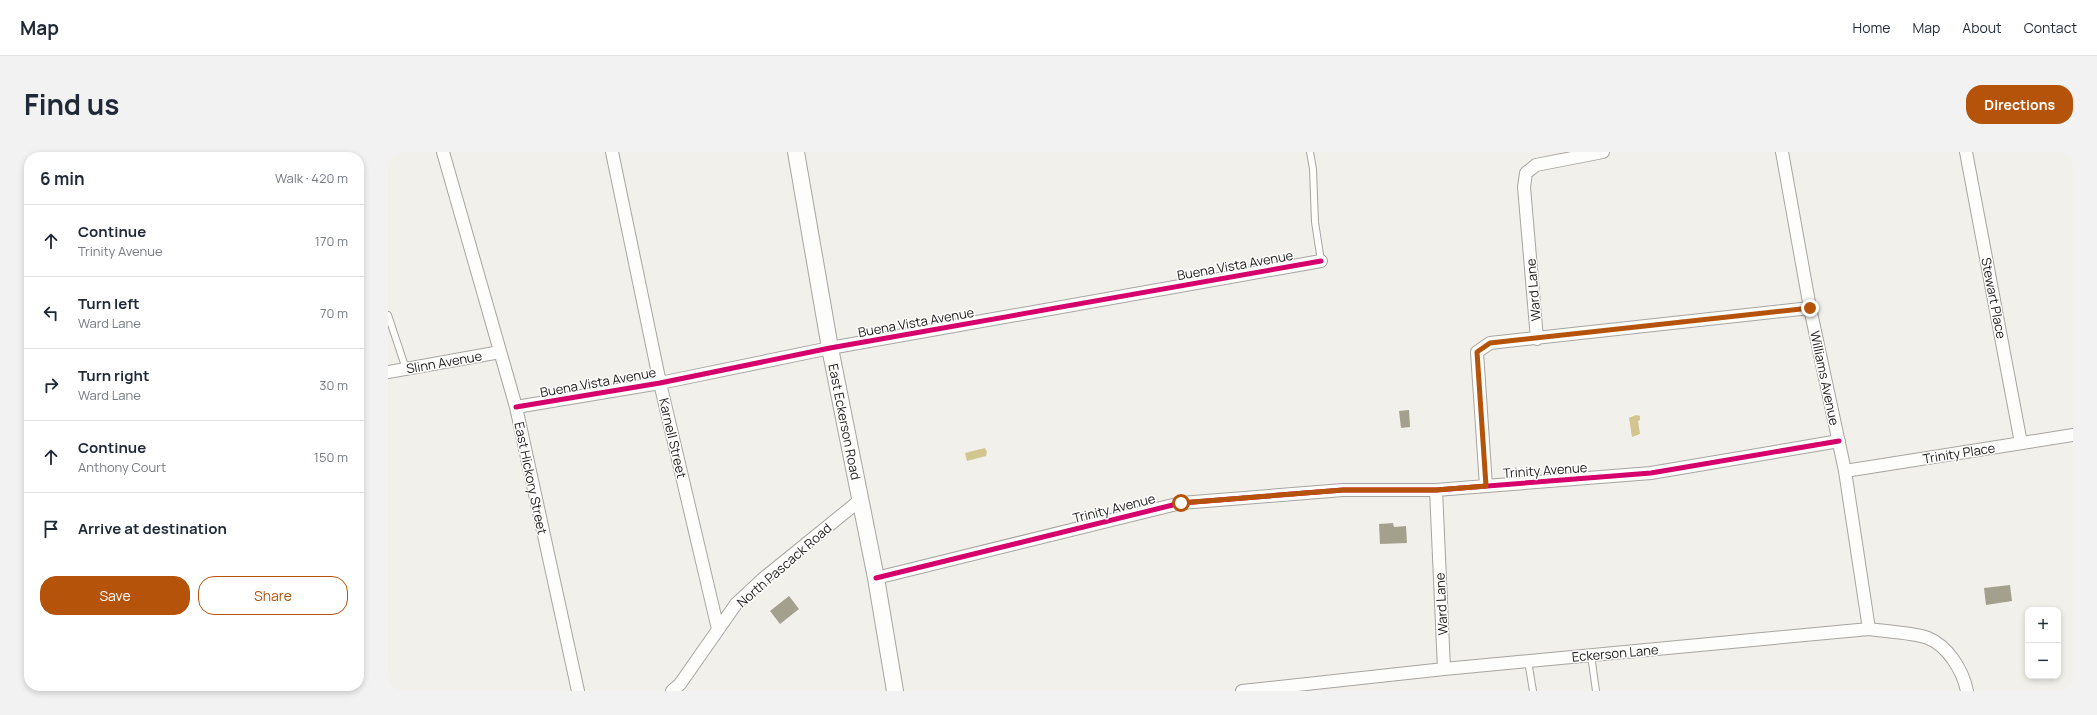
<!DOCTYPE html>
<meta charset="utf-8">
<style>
:root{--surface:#fff;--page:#f2f2f3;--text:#1f2937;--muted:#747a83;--line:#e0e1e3;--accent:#b45309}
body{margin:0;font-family:Manrope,sans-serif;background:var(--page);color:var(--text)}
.controls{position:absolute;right:12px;bottom:12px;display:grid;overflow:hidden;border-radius:8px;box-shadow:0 2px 6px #0003}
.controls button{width:36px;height:36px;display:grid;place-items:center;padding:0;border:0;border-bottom:1px solid var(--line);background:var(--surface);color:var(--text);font:20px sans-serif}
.stop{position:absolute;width:12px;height:12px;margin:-9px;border:3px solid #b45309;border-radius:50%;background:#fff}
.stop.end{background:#b45309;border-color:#fff;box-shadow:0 1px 4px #0008}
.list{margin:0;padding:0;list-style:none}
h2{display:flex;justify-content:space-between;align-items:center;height:52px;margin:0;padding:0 16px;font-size:17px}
h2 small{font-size:13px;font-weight:400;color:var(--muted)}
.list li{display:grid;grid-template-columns:26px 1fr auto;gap:12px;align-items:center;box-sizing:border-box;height:72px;padding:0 16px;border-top:1px solid var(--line)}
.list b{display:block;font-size:15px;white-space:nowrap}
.list p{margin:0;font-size:13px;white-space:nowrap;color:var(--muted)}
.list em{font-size:13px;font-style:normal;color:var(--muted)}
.actions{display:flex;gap:8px;padding:12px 16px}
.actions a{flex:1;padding:9px 0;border:1px solid var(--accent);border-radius:16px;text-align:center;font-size:14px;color:var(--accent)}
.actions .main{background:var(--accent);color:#fff}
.icon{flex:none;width:22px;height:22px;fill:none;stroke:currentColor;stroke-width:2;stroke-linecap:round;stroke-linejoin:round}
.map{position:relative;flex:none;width:1685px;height:539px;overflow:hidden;border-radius:16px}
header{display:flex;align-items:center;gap:24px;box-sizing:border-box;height:56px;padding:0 20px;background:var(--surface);border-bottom:1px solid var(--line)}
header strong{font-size:19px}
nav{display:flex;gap:22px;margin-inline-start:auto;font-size:14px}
.intro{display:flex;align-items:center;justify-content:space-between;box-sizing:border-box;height:96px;padding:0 24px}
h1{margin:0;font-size:28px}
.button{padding:10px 18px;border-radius:16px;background:var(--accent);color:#fff;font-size:14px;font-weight:700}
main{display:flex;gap:24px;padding:0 24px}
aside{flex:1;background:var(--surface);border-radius:16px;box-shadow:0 2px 6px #0003}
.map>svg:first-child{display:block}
</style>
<header>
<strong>Map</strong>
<nav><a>Home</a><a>Map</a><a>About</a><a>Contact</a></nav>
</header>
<div class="intro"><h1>Find us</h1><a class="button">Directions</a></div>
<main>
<aside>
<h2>6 min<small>Walk · 420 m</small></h2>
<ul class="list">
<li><svg class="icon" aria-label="ahead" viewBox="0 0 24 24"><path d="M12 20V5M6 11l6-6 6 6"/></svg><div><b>Continue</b><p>Trinity Avenue</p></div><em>170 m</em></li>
<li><svg class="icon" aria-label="left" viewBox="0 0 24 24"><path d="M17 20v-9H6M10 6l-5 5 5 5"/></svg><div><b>Turn left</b><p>Ward Lane</p></div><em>70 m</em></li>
<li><svg class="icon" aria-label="right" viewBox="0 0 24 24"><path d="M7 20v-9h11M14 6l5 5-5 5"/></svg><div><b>Turn right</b><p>Ward Lane</p></div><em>30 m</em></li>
<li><svg class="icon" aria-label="ahead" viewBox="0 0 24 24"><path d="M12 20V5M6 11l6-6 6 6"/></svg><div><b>Continue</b><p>Anthony Court</p></div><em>150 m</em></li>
<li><svg class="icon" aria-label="arrive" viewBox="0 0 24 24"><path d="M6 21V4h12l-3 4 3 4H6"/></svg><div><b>Arrive at destination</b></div></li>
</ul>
<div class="actions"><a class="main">Save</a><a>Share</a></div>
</aside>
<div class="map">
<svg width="1685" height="539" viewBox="0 0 1685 539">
<rect width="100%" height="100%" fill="#f2f0ea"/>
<path fill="#d2c590" d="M1248 263 1252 264V268L1250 269 1252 282 1244 285 1241 266Z
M597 296 599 300 598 304 579 309 577 301Z"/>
<path fill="#a4a08e" d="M1021 258 1022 275 1013 276 1011 259Z
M1005 371 1006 375 1018 374 1019 391 992 392 991 372Z
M1622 433 1624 449 1598 453 1596 436Z
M401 444 411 457 392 472 382 459Z"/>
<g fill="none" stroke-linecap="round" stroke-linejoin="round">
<defs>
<path id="service" d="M922 0 925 17 927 70 933 109
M0 163 18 217
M1203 503 1208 539
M1140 509 1145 539"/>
<path id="minor" d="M55 0 128 255 190 539
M224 0 272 231 330 477
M1394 0 1422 156 1457 319 1481 477
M1578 0 1633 291
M1149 187 1136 35 1138 21 1148 13 1215 0
M0 220 112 200
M128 255 272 231 442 196 933 109
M1457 319 1685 283
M1098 334 1089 200 1102 191 1422 156
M1048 338 1056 517
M488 426 793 351 955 338H1048L1263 321 1451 289
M284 539 292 532 348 452 376 426 471 349
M854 539 1056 517 1481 477C1495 479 1528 481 1540 486 1560 494 1575 519 1579 539"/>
<g id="tertiary">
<path id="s1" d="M408 0 442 196 488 426 507 539"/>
</g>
</defs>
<use href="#service" stroke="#a7a5a1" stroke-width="8"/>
<use href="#minor" stroke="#a7a5a1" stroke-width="14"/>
<use href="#tertiary" stroke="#a7a5a1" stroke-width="18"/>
<use href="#service" stroke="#fdfdfc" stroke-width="6"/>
<use href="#minor" stroke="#fdfdfc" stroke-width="12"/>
<use href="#tertiary" stroke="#fdfdfc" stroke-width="16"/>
<defs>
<path id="cycleway" d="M128 255 272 231 442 196 933 109
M488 426 793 351 955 338H1048L1263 321 1451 289"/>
</defs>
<use href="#cycleway" stroke="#fff" stroke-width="8"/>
<use href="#cycleway" stroke="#d6006c" stroke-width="5"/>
</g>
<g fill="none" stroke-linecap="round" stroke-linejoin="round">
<path stroke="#b45309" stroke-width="5" d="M793 351 955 338H1048L1098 334 1089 200 1102 191 1422 156"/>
</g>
<g text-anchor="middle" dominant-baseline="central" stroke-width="3" stroke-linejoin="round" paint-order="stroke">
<g font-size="13" fill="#1b1a17" stroke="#fff">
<text transform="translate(847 113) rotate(-10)">Buena Vista Avenue</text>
<text transform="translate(1145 138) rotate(-95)">Ward Lane</text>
<text transform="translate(1606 146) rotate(79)">Stewart Place</text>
<text transform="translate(528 170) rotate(-10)">Buena Vista Avenue</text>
<text transform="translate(56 210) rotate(-10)">Slinn Avenue</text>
<text transform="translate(1437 226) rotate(78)">Williams Avenue</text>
<text transform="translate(210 230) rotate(-10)">Buena Vista Avenue</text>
<text stroke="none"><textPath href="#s1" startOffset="274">East Eckerson Road</textPath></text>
<text transform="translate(285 286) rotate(77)">Karnell Street</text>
<text transform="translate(1571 301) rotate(-9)">Trinity Place</text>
<text transform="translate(1157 318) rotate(-4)">Trinity Avenue</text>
<text transform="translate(143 326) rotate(78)">East Hickory Street</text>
<text transform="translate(726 356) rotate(-14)">Trinity Avenue</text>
<text transform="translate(396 413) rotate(-41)">North Pascack Road</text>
<text transform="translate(1053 452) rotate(-93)">Ward Lane</text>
<text transform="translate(1227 501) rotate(-5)">Eckerson Lane</text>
</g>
</g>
</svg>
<div class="controls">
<button>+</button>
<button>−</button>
</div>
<div class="stop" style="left:793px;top:351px"></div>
<div class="stop end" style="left:1422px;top:156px"></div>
</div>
</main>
